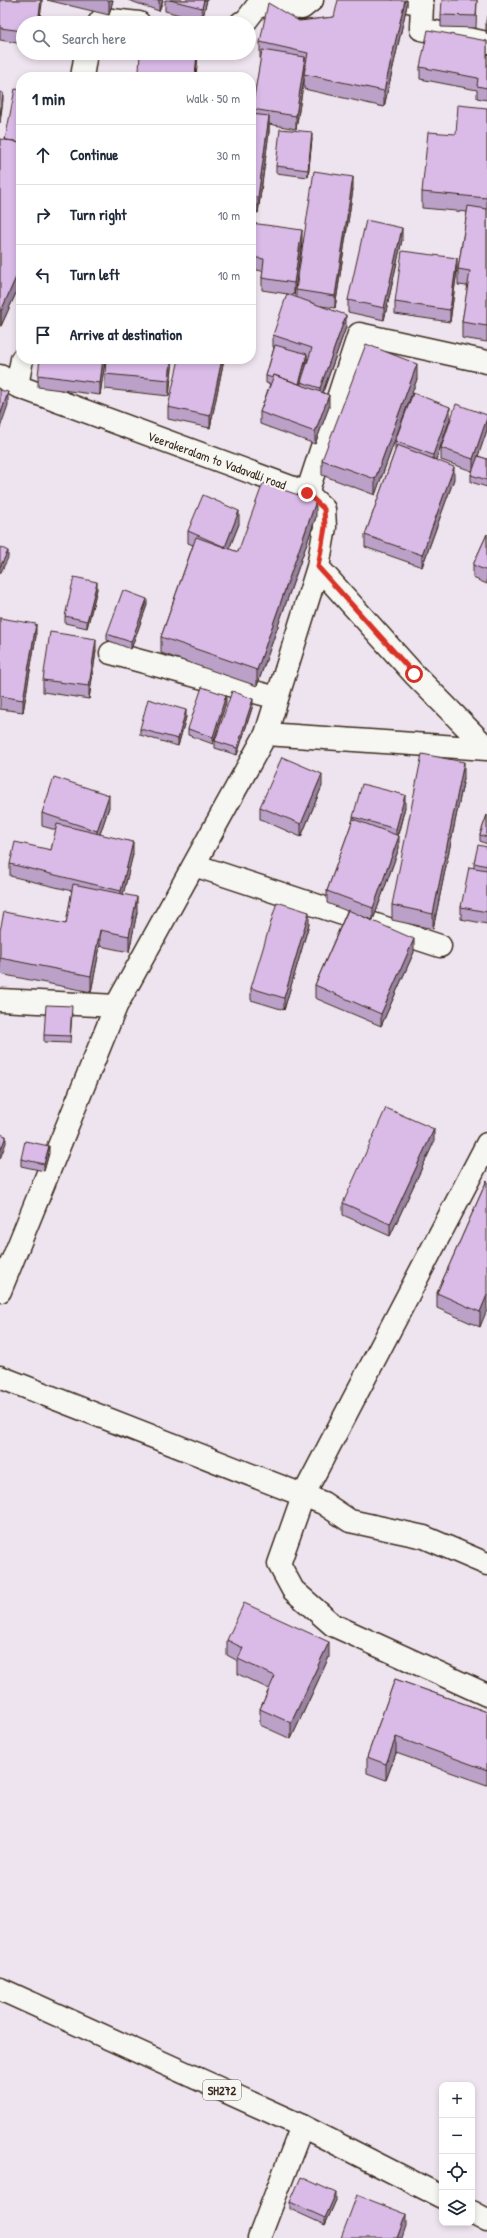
<!DOCTYPE html>
<meta charset="utf-8">
<style>
:root{--surface:#fff;--page:#f2f2f3;--text:#1f2937;--muted:#747a83;--line:#e0e1e3}
body{margin:0;font-family:"Patrick Hand",sans-serif;background:var(--page);color:var(--text)}
.controls{position:absolute;right:12px;bottom:12px;display:grid;overflow:hidden;border-radius:8px;box-shadow:0 2px 6px #0003}
.controls button{width:36px;height:36px;display:grid;place-items:center;padding:0;border:0;border-bottom:1px solid var(--line);background:var(--surface);color:var(--text);font:20px sans-serif}
.stop{position:absolute;width:12px;height:12px;margin:-9px;border:3px solid #d93025;border-radius:50%;background:#fff}
.stop.end{background:#d93025;border-color:#fff;box-shadow:0 1px 4px #0008}
.list{margin:0;padding:0;list-style:none}
h2{display:flex;justify-content:space-between;align-items:center;height:52px;margin:0;padding:0 16px;font-size:17px}
h2 small{font-size:13px;font-weight:400;color:var(--muted)}
.list li{display:grid;grid-template-columns:26px 1fr auto;gap:12px;align-items:center;box-sizing:border-box;height:60px;padding:0 16px;border-top:1px solid var(--line)}
.list b{display:block;font-size:15px;white-space:nowrap}
.list em{font-size:13px;font-style:normal;color:var(--muted)}
.icon{flex:none;width:22px;height:22px;fill:none;stroke:currentColor;stroke-width:2;stroke-linecap:round;stroke-linejoin:round}
.map{position:relative;flex:none;width:487px;height:2238px;overflow:hidden}
.search{position:absolute;background:var(--surface);box-shadow:0 2px 6px #0003;left:16px;top:16px;width:240px;height:44px;display:flex;align-items:center;gap:10px;box-sizing:border-box;padding:0 14px;border-radius:22px;color:var(--muted);font-size:15px}
.panel{position:absolute;background:var(--surface);box-shadow:0 2px 6px #0003;left:16px;top:72px;width:240px;height:292px;border-radius:16px}
.map>svg:first-child{display:block}
</style>
<div class="map">
<svg width="487" height="2238" viewBox="0 0 487 2238">
<rect width="100%" height="100%" fill="#eee4ef"/>
<filter id="ink" filterUnits="userSpaceOnUse"><feTurbulence type="fractalNoise" baseFrequency=".025" numOctaves="2"/><feDisplacementMap in="SourceGraphic" scale="8" xChannelSelector="R" yChannelSelector="G"/><feConvolveMatrix kernelMatrix="1 2 1 2 8 2 1 2 1" color-interpolation-filters="sRGB"/></filter>
<g filter="url(#ink)">
<g fill="none" stroke-linecap="round" stroke-linejoin="round">
<defs>
<path id="minor" d="M404 0 422 4 421 29 487 43
M99 23 102 19 139 23
M241 23 245 22 258 5 302 8 312 0
M82 77 86 53
M0 376 17 386 307 493 324 509 325 527 318 567 414 674 487 748
M17 386 22 359
M307 493 359 334 487 362
M111 653 277 698
M266 734 487 749
M194 865 440 946
M0 1000 116 1006
M487 1144 303 1496 279 1564 293 1590 333 1625 487 1695
M0 1291 116 1006 266 734 318 567
M0 1377 323 1503 350 1521 424 1537 487 1564
M259 2238 302 2126"/>
<path id="major" d="M0 1989 302 2126 442 2197
M472 2212 487 2220"/>
</defs>
<use href="#minor" stroke="#3b2a1e" stroke-width="25"/>
<use href="#major" stroke="#3b2a1e" stroke-width="25"/>
<use href="#minor" stroke="#f6f6f2" stroke-width="22"/>
<use href="#major" stroke="#f6f6f2" stroke-width="22"/>
</g>
<path fill="#bba1c8" stroke="#3b2a1e" fill-rule="evenodd" d="M0 0H42L39 23H23V44L0 40Z
M47 0H113L109 15Z
M128 0H163L159 11Z
M165 0H207L202 21 165 11Z
M407 0V5L384 107 304 89V79L296 129 269 124V132L258 213 251 212V114H252V109L261 58H260V42L299 21 334 17Z
M477 0 476 28 441 27V15Z
M487 16V34L486 33V21Z
M487 41V100L477 98V90L420 79V67Z
M198 53 196 77H139V72Z
M21 90V282L1 326H0V139L5 140Z
M487 108V342L462 338V322L468 286 458 285V269L467 212 422 208V192L456 134Z
M312 139 308 177 276 173V166Z
M353 189 335 308 321 306 346 327 323 392 329 407 315 444 260 424V412L270 384 266 383V376L274 348 273 347V335L296 298V290ZM307 359H309L304 372 307 361Z
M251 223 302 243 294 295 262 290V278L263 271 251 269Z
M402 240 384 320 348 312V300Z
M457 270 450 322 395 314V302Z
M105 359 100 395 38 387V375Z
M173 359 169 396 105 389V374Z
M224 359 210 428 168 419V407Z
M417 379 375 495 322 475V460Z
M487 415V430L478 456 487 459V487L471 482V475L472 471 441 460V448Z
M450 419 436 460 454 479 422 567 365 547V535L395 451V441Z
M316 517 257 686 161 653V637L193 545 188 543V531L239 524 229 549 238 552Z
M487 534V584L473 578V565Z
M97 589 87 628 65 623V616Z
M147 605 131 649 107 640V634Z
M0 618 36 636 23 712 0 709Z
M96 651 89 699 43 692V680Z
M226 702 213 744 188 735V729Z
M253 705 237 755 215 748V741Z
M186 717 178 746 140 735V729Z
M464 778 433 929 392 920V905Z
M322 786 301 837 260 819V807Z
M109 807 100 834 133 854 123 894 137 912 129 952 100 946 91 992 0 974V931L66 924 72 891 10 876V864L51 850 56 830 42 826V813Z
M405 807 398 835 399 848 373 920 358 915 414 952 381 1026 315 998V985L347 911 327 903V891L353 819V817Z
M487 815V844L480 841V835Z
M487 847V924L461 919V907L474 868V863Z
M309 924 284 1010 251 1000V988Z
M72 1013 70 1043 44 1042V1035Z
M434 1142 390 1236 343 1215V1203Z
M49 1153 44 1171 21 1166V1159Z
M487 1180 480 1327 437 1308V1293Z
M227 1640 329 1657 291 1739 260 1725V1709L269 1689 238 1674V1661L227 1655Z
M395 1679 487 1712V1785L396 1753 386 1780 367 1773V1757Z
M336 2200 325 2225 290 2209V2202Z"/>
<path fill="#9983a2" stroke="#3b2a1e" d="M41 0H42V4L39 23H38Z
M109 0H113L109 15Z
M159 0H163L159 11Z
M204 0H207L202 21V8Z
M405 0H407V5L384 107V91Z
M197 53H198L196 77H195Z
M305 57V70L304 74V79L296 129V116Z
M3 93V100L0 123V116Z
M269 116V132L258 213V197Z
M312 132V139L308 177V170Z
M353 177V189L335 308V296Z
M402 228V240L384 320V308Z
M302 230V243L294 295V283Z
M457 258V270L450 322V310Z
M21 266V282L1 326V311Z
M346 315V327L320 400V388Z
M307 354V361L302 382H301V385H299Z
M103 359H105V362L100 395V383Z
M171 359H173L169 396V380Z
M222 359H224L210 428V416Z
M417 364V379L375 495V479Z
M8 392V405L0 428V416Z
M329 395V407L315 444V432Z
M450 407V419L433 468V455Z
M487 418V430L473 471V459Z
M454 467V479L422 567V555Z
M316 501V517L257 686V670Z
M239 511V524L225 559V547Z
M8 551V558L0 574V567Z
M97 582V589L87 628V621Z
M147 599V605L131 649V642Z
M36 624V636L23 712V700Z
M96 639V651L89 699V686Z
M226 695V702L213 744V737Z
M253 699V705L237 755V748Z
M186 710V717L178 746V739Z
M464 762V778L433 929V914Z
M322 774V786L301 837V824Z
M109 795V807L97 843V831Z
M405 795V807L396 841V829Z
M399 836V848L373 920V908Z
M133 842V854L121 903V891Z
M137 897V912L129 952V936Z
M309 912V924L284 1010V998Z
M100 930V946L91 992V976Z
M414 939V952L381 1026V1014Z
M434 1129V1142L390 1236V1224Z
M6 1136V1143L0 1159V1152Z
M49 1146V1153L44 1171V1164Z
M487 1295V1310L480 1327V1312Z
M329 1642V1657L291 1739V1723Z
M396 1737V1753L386 1780V1764Z
M336 2193V2200L325 2225V2218Z
M406 2214V2226L402 2238H397Z"/>
<path fill="#dabbe8" stroke="#3b2a1e" d="M0 0H41L38 23H23V31L0 28Z
M170 0H204L202 8Z
M338 0H405L384 91 304 74 308 53 260 42 268 3 299 21 334 17Z
M442 0H477L476 16 441 15Z
M143 22 156 23H143Z
M428 30 487 41V88L477 86 478 78 420 67Z
M262 50 305 57 296 116 252 109Z
M140 53H197L195 77 139 72Z
M15 89 21 90V144L14 141 5 140Z
M0 92 3 93 0 116Z
M458 105 487 108V198L422 192 428 132 456 134Z
M251 114 269 116 258 197 251 196Z
M280 129 312 132 308 170 276 166Z
M0 139 14 141 21 144V266L1 311H0Z
M314 171 353 177 335 296 296 290Z
M468 206 487 209V326L462 322 470 271 458 269Z
M366 220 402 228 384 308 348 300Z
M251 223 302 230 294 283 262 278 264 259 251 257Z
M402 251 457 258 450 310 395 302Z
M287 294 346 315 320 388 301 382 312 348 273 335Z
M366 344 417 364 375 479 322 460Z
M275 345 307 354 299 384 274 375 273 378 266 376Z
M40 359H103L100 383 38 375Z
M106 359H171L169 380 105 374Z
M179 359H222L210 416 168 407Z
M274 375 329 395 315 432 260 412Z
M0 390 8 392 0 416Z
M413 393 450 407 433 455 395 441Z
M456 404 487 415V418L473 459 441 448Z
M397 445 454 467 422 555 365 535Z
M478 456 487 459V480L471 475Z
M263 483 316 501 257 670 161 637 196 537 238 552Z
M203 495 239 511 225 547 188 531Z
M487 534V571L473 565Z
M0 547 8 551 0 567Z
M74 577 97 582 87 621 65 616Z
M123 590 147 599 131 642 107 634Z
M0 618 36 624 23 700 0 696Z
M50 632 96 639 89 686 43 680Z
M202 687 226 695 213 737 188 729Z
M232 691 253 699 237 748 215 741Z
M148 699 186 710 178 739 140 729Z
M422 754 464 762 433 914 392 905Z
M282 757 322 774 301 824 260 807Z
M54 777 109 795 97 831 42 813Z
M362 784 405 795 396 829 353 817Z
M487 815V837L480 835Z
M353 819 399 836 373 908 327 891Z
M57 824 133 842 121 891 10 864 15 842 51 850Z
M478 845 487 847V866L474 863Z
M469 867 487 870V912L461 907Z
M73 884 137 897 129 936 100 930 91 976 0 958V931L4 912 66 924Z
M277 902 309 912 284 998 251 988Z
M348 910 414 939 381 1014 315 985Z
M46 1005 72 1006 70 1036 44 1035Z
M386 1108 434 1129 390 1224 343 1203Z
M0 1134 6 1136 0 1152Z
M25 1141 49 1146 44 1164 21 1159Z
M487 1180V1295L480 1312 437 1293Z
M244 1603 329 1642 291 1723 260 1709 275 1676 238 1659 243 1648 227 1640Z
M395 1679 487 1712V1770L396 1737 386 1764 367 1757Z
M301 2177 336 2193 325 2218 290 2202Z
M357 2195 406 2214 397 2238H341Z"/>
</g>
<g fill="none" stroke-linecap="round" stroke-linejoin="round" filter="url(#ink)">
<path stroke="#d93025" stroke-width="5" d="M307 493 324 509 325 527 318 567 414 674"/>
</g>
<g text-anchor="middle" dominant-baseline="central" stroke-width="4" stroke-linejoin="round" paint-order="stroke">
<rect fill="#f6f6f2" stroke="#73675e" stroke-width="1" x="203" y="2080" width="38" height="20" rx="3"/>
<g font-size="12" font-weight="bold" fill="#3b2a1e">
<text x="222" y="2090">SH272</text>
</g>
<g font-size="13" fill="#3b2a1e" stroke="#f6f6f2">
<text transform="translate(217 460) rotate(20)">Veerakeralam to Vadavalli road</text>
</g>
</g>
</svg>
<div class="controls">
<button>+</button>
<button>−</button>
<button><svg class="icon" aria-label="locate" viewBox="0 0 24 24"><circle cx="12" cy="12" r="6"/><path d="M12 2v4M12 18v4M2 12h4M18 12h4"/></svg></button>
<button><svg class="icon" aria-label="layers" viewBox="0 0 24 24"><path d="M12 4l9 5-9 5-9-5zM3 14l9 5 9-5"/></svg></button>
</div>
<div class="stop" style="left:414px;top:674px"></div>
<div class="stop end" style="left:307px;top:493px"></div>
<div class="search"><svg class="icon" aria-label="search" viewBox="0 0 24 24"><circle cx="10" cy="10" r="6"/><path d="M15 15l6 6"/></svg>Search here</div>
<section class="panel">
<h2>1 min<small>Walk · 50 m</small></h2>
<ul class="list">
<li><svg class="icon" aria-label="ahead" viewBox="0 0 24 24"><path d="M12 20V5M6 11l6-6 6 6"/></svg><div><b>Continue</b></div><em>30 m</em></li>
<li><svg class="icon" aria-label="right" viewBox="0 0 24 24"><path d="M7 20v-9h11M14 6l5 5-5 5"/></svg><div><b>Turn right</b></div><em>10 m</em></li>
<li><svg class="icon" aria-label="left" viewBox="0 0 24 24"><path d="M17 20v-9H6M10 6l-5 5 5 5"/></svg><div><b>Turn left</b></div><em>10 m</em></li>
<li><svg class="icon" aria-label="arrive" viewBox="0 0 24 24"><path d="M6 21V4h12l-3 4 3 4H6"/></svg><div><b>Arrive at destination</b></div></li>
</ul>
</section>
</div>
